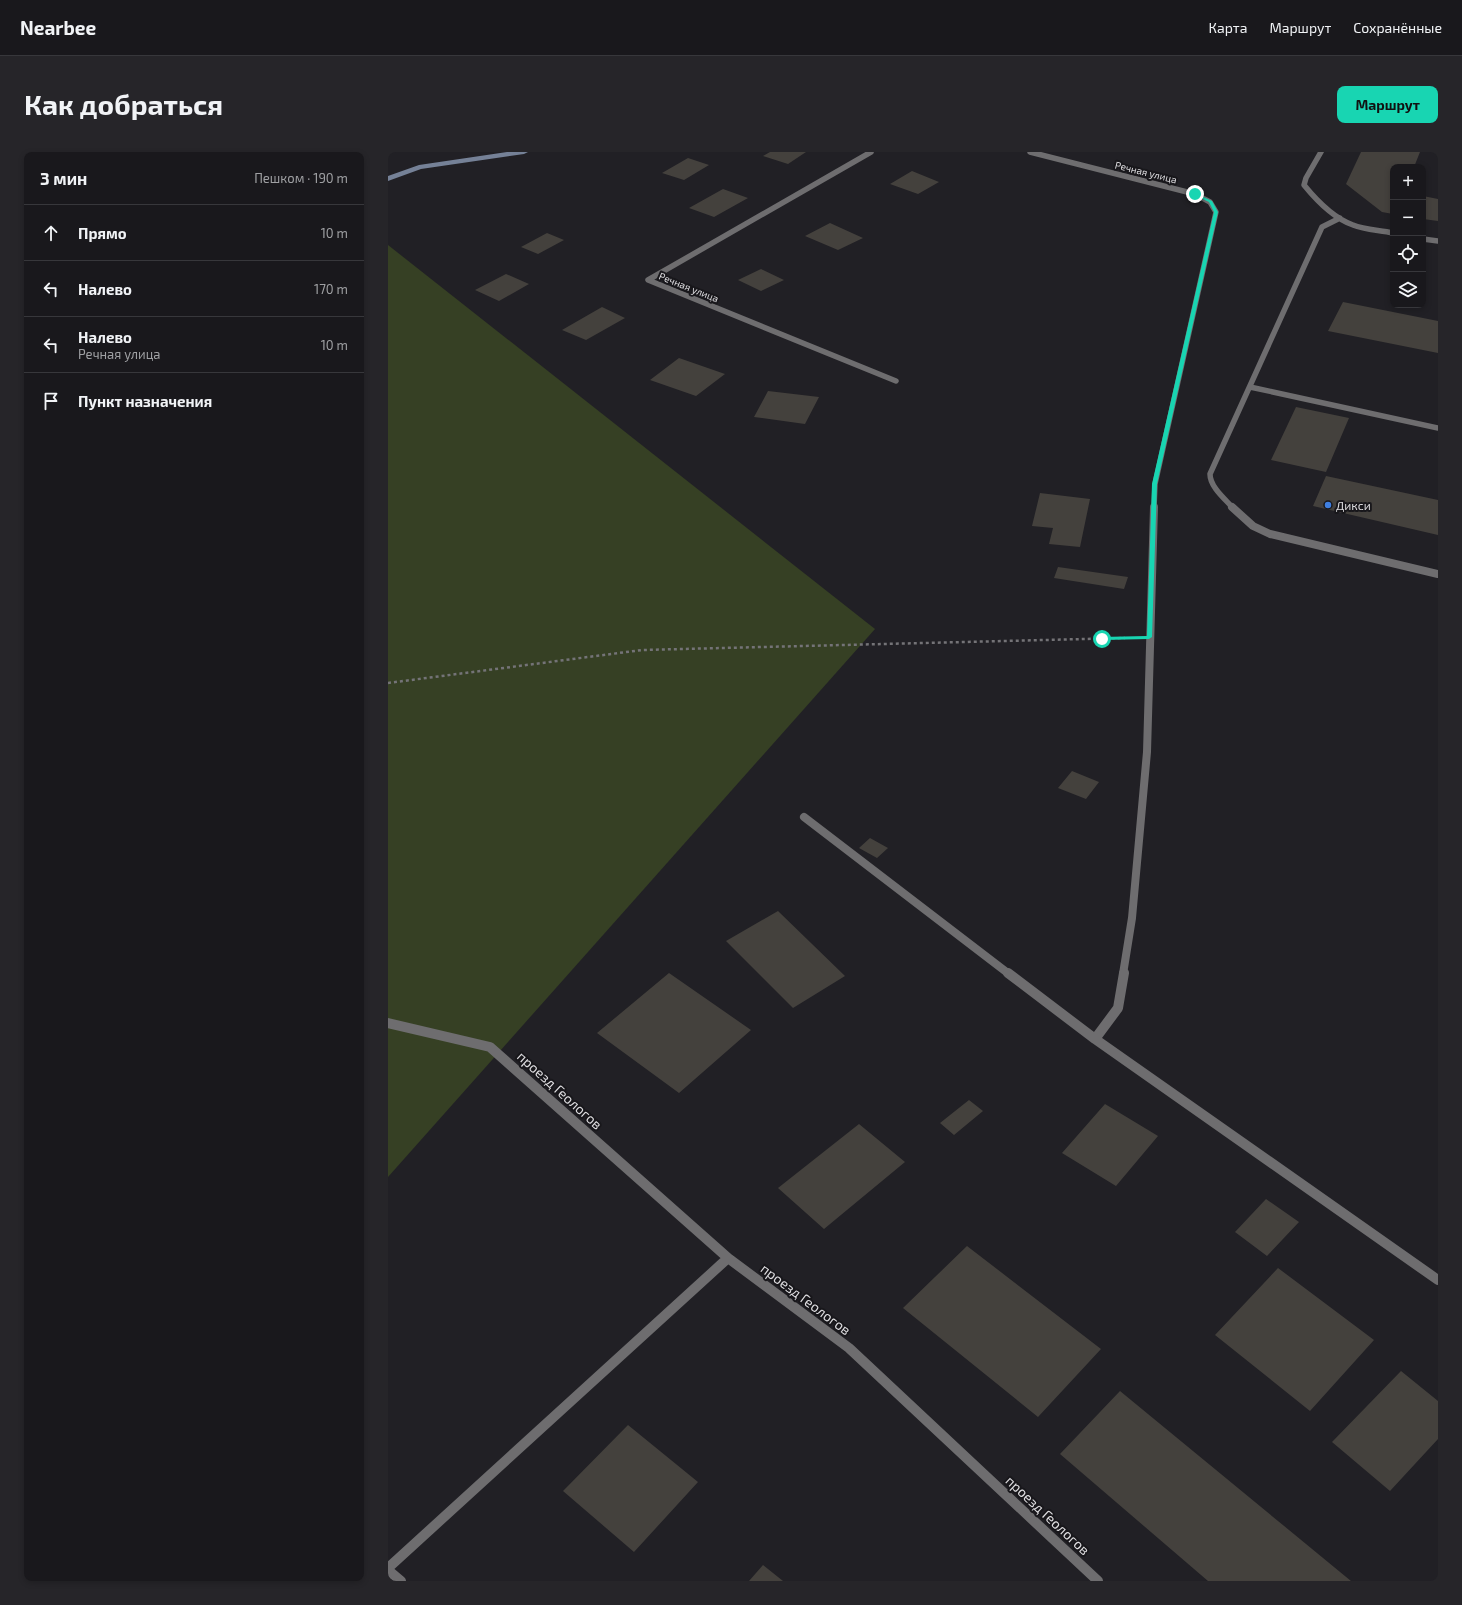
<!DOCTYPE html>
<html lang="ru">
<meta charset="utf-8">
<style>
:root{--surface:#19181c;--page:#262529;--text:#f1f3f6;--muted:#9fa0a3;--line:#37373b;--accent:#18d5b2}
body{margin:0;font-family:"Exo 2",sans-serif;background:var(--page);color:var(--text)}
.controls{position:absolute;right:12px;top:12px;display:grid;overflow:hidden;border-radius:8px;box-shadow:0 2px 6px #0003}
.controls button{width:36px;height:36px;display:grid;place-items:center;padding:0;border:0;border-bottom:1px solid var(--line);background:var(--surface);color:var(--text);font:20px sans-serif}
.stop{position:absolute;width:12px;height:12px;margin:-9px;border:3px solid #18d5b2;border-radius:50%;background:#fff}
.stop.end{background:#18d5b2;border-color:#fff;box-shadow:0 1px 4px #0008}
.list{margin:0;padding:0;list-style:none}
h2{display:flex;justify-content:space-between;align-items:center;height:52px;margin:0;padding:0 16px;font-size:17px}
h2 small{font-size:13px;font-weight:400;color:var(--muted)}
.list li{display:grid;grid-template-columns:26px 1fr auto;gap:12px;align-items:center;box-sizing:border-box;height:56px;padding:0 16px;border-top:1px solid var(--line)}
.list b{display:block;font-size:15px;white-space:nowrap}
.list p{margin:0;font-size:13px;white-space:nowrap;color:var(--muted)}
.list em{font-size:13px;font-style:normal;color:var(--muted)}
.icon{flex:none;width:22px;height:22px;fill:none;stroke:currentColor;stroke-width:2;stroke-linecap:round;stroke-linejoin:round}
.map{position:relative;flex:none;width:1050px;height:1429px;overflow:hidden;border-radius:8px}
header{display:flex;align-items:center;gap:24px;box-sizing:border-box;height:56px;padding:0 20px;background:var(--surface);border-bottom:1px solid var(--line)}
header strong{font-size:19px}
nav{display:flex;gap:22px;margin-inline-start:auto;font-size:14px}
.intro{display:flex;align-items:center;justify-content:space-between;box-sizing:border-box;height:96px;padding:0 24px}
h1{margin:0;font-size:28px}
.button{padding:10px 18px;border-radius:8px;background:var(--accent);color:#111;font-size:14px;font-weight:700}
main{display:flex;gap:24px;padding:0 24px}
aside{flex:1;background:var(--surface);border-radius:8px;box-shadow:0 2px 6px #0003}
.map>svg:first-child{display:block}
</style>
<header>
<strong>Nearbee</strong>
<nav><a>Карта</a><a>Маршрут</a><a>Сохранённые</a></nav>
</header>
<div class="intro"><h1>Как добраться</h1><a class="button">Маршрут</a></div>
<main>
<aside>
<h2>3 мин<small>Пешком · 190 m</small></h2>
<ul class="list">
<li><svg class="icon" aria-label="ahead" viewBox="0 0 24 24"><path d="M12 20V5M6 11l6-6 6 6"/></svg><div><b>Прямо</b></div><em>10 m</em></li>
<li><svg class="icon" aria-label="left" viewBox="0 0 24 24"><path d="M17 20v-9H6M10 6l-5 5 5 5"/></svg><div><b>Налево</b></div><em>170 m</em></li>
<li><svg class="icon" aria-label="left" viewBox="0 0 24 24"><path d="M17 20v-9H6M10 6l-5 5 5 5"/></svg><div><b>Налево</b><p>Речная улица</p></div><em>10 m</em></li>
<li><svg class="icon" aria-label="arrive" viewBox="0 0 24 24"><path d="M6 21V4h12l-3 4 3 4H6"/></svg><div><b>Пункт назначения</b></div></li>
</ul>
</aside>
<div class="map">
<svg width="1050" height="1429" viewBox="0 0 1050 1429">
<rect width="100%" height="100%" fill="#212025"/>
<path fill="#364024" d="M0 93 487 477 0 1025Z"/>
<g fill="none" stroke-linecap="round" stroke-linejoin="round">
<path fill="#758197" fill-rule="evenodd" d="M119 0H140L136 2 33 17 0 29V24L31 13Z"/>
</g>
<path fill="#44413d" d="M382 0H418L400 12 375 4Z
M973 0H1032L1026 15H1005V62L994 60 958 32Z
M300 6 321 13 296 28 274 21Z
M524 19 551 30 530 42 502 32Z
M335 37 360 46 326 65 301 56Z
M1035 44 1050 47V69L1035 67Z
M442 71 475 86 450 98 417 84Z
M159 81 176 88 150 102 133 95Z
M373 117 396 128 373 139 350 128Z
M118 122 141 132 111 149 87 138Z
M955 150 1050 169V201L940 179Z
M214 155 237 166 198 188 174 178Z
M291 206 337 222 308 244 262 228Z
M380 239 431 245 417 272 366 265Z
M908 255 961 266 938 320 883 308Z
M938 324 1050 348V383L925 354Z
M652 341 702 347 692 395 661 392 665 376 644 374Z
M670 415 740 425 736 437 666 426Z
M684 619 711 630 698 647 670 636Z
M482 686 500 696 489 706 471 696Z
M390 759 457 824 405 856 338 789Z
M281 821 363 878 291 941 209 881Z
M581 948 595 959 566 983 552 971Z
M717 952 770 984 728 1034 674 1001Z
M471 972 517 1010 436 1077 390 1036Z
M878 1047 911 1070 879 1104 847 1080Z
M579 1094 713 1197 650 1265 515 1156Z
M890 1116 986 1188 922 1259 827 1183Z
M1013 1219 1050 1249V1287L1002 1339 944 1290Z
M732 1239 963 1429H820L672 1302Z
M240 1273 310 1330 246 1400 175 1339Z
M375 1413 395 1429H361Z"/>
<g fill="none" stroke-linecap="round" stroke-linejoin="round">
<path stroke="#747377" stroke-width="2.5" stroke-dasharray="3 3" stroke-linecap="butt" d="M0 531 254 498 737 486"/>
<path stroke="#6e6d6f" stroke-width="5.5" d="M933 0 918 26 916 33C929 49 945 66 965 73 977 78 992 78 1005 81
M1035 87 1050 89
M862 235 1050 276
M845 356C837 347 822 335 822 322L934 75 952 66"/>
<path stroke="#6e6d6f" stroke-width="8" d="M844 355 865 374 882 382 1050 422"/>
<path stroke="#6e6d6f" stroke-width="5.5" d="M483 0 260 128 508 229
M642 0 807 42 822 50 828 60 767 332 766 356"/>
<path stroke="#6e6d6f" stroke-width="8" d="M416 665 621 822
M735 822 744 766 759 600 766 355"/>
<path stroke="#6e6d6f" stroke-width="10" d="M620 821 707 887 1050 1128
M0 871 102 895 340 1106 461 1196 710 1429
M707 887 730 856 736 821
M0 1416 340 1106
M0 1418 13 1429"/>
</g>
<path fill="#18d5b2" d="M807 41 824 49 830 60 769 332 764 485 761 487 714 488 711 487 712 485 759 484 764 332 826 60 821 50 806 43Z"/>
<circle fill="#3f7fe0" stroke="#18171b" stroke-width="1.5" cx="940" cy="353" r="4"/>
<g text-anchor="middle" dominant-baseline="central" stroke-width="4" stroke-linejoin="round" paint-order="stroke">
<g font-size="10" fill="#dedde0" stroke="#18171b">
<text transform="translate(758 20) rotate(14)">Речная улица</text>
<text transform="translate(301 135) rotate(22)">Речная улица</text>
</g>
<g font-size="12" fill="#dedde0" stroke="#18171b" text-anchor="start">
<text x="948" y="353">Дикси</text>
</g>
<g font-size="14" fill="#dedde0" stroke="#18171b">
<text transform="translate(172 938) rotate(42)">проезд Геологов</text>
<text transform="translate(418 1147) rotate(37)">проезд Геологов</text>
<text transform="translate(660 1363) rotate(43)">проезд Геологов</text>
</g>
</g>
</svg>
<div class="controls">
<button>+</button>
<button>−</button>
<button><svg class="icon" aria-label="locate" viewBox="0 0 24 24"><circle cx="12" cy="12" r="6"/><path d="M12 2v4M12 18v4M2 12h4M18 12h4"/></svg></button>
<button><svg class="icon" aria-label="layers" viewBox="0 0 24 24"><path d="M12 4l9 5-9 5-9-5zM3 14l9 5 9-5"/></svg></button>
</div>
<div class="stop" style="left:714px;top:487px"></div>
<div class="stop end" style="left:807px;top:42px"></div>
</div>
</main>
